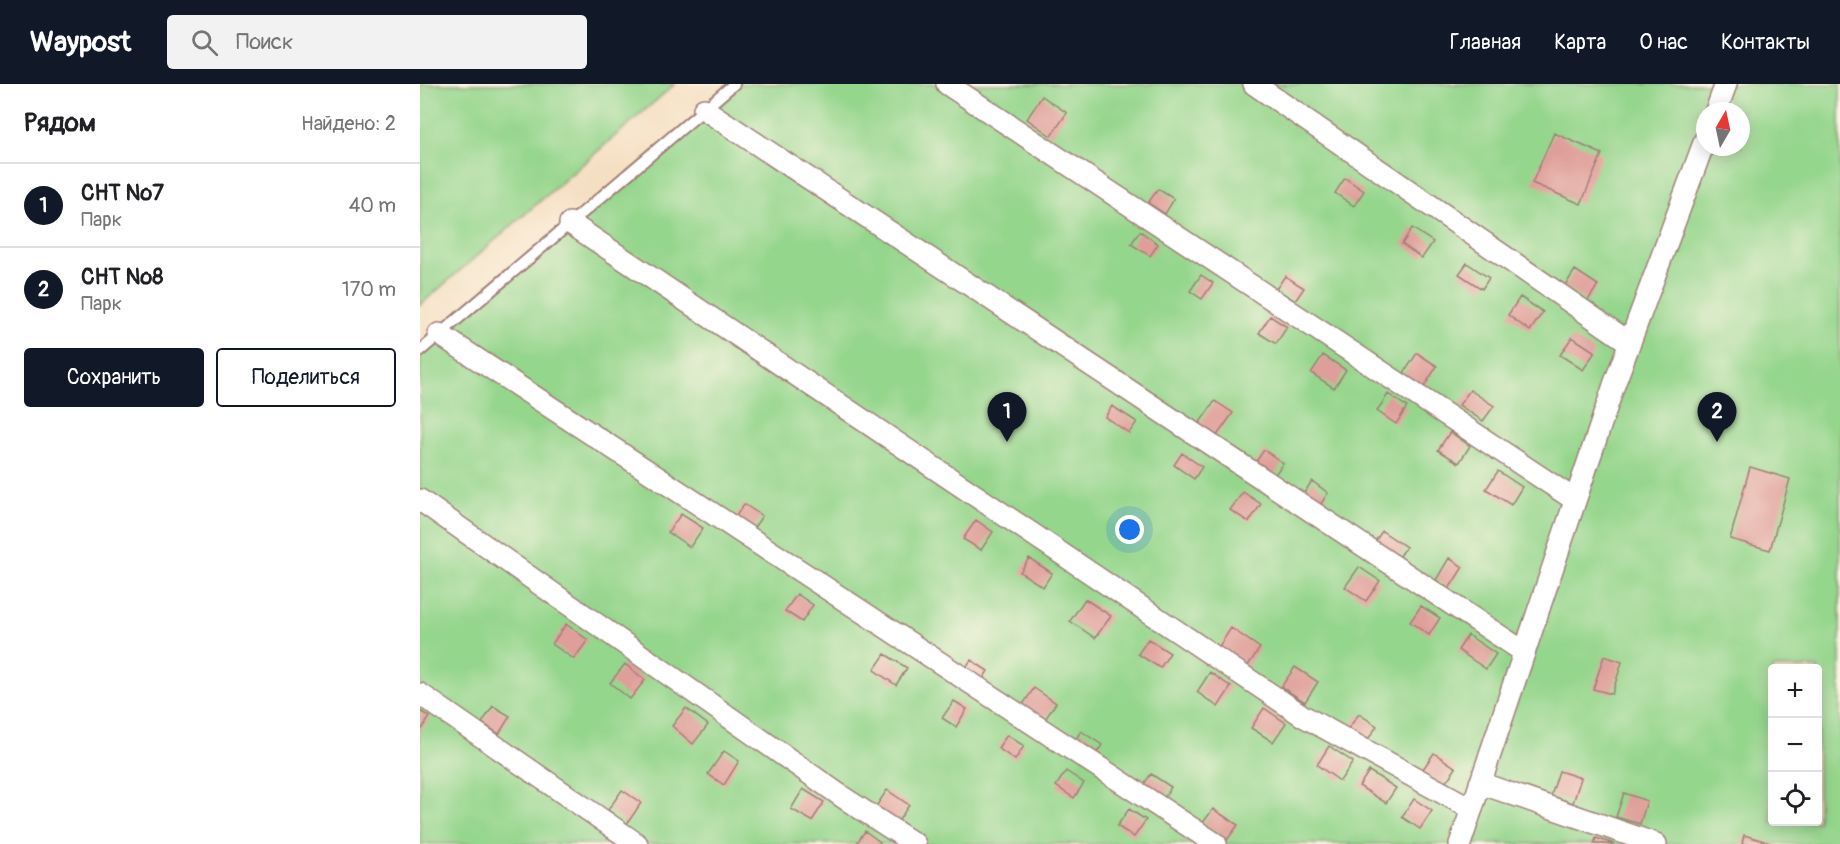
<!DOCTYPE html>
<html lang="ru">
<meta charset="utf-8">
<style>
:root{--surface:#fff;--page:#f2f2f2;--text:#202124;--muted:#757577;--line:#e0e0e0;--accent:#111827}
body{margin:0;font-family:Pangolin,sans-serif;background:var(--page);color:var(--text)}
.controls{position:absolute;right:18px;bottom:18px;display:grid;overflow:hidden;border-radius:6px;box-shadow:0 3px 15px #0003}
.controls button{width:54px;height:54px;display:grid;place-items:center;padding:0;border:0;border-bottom:2px solid var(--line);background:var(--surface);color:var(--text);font:30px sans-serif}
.compass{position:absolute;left:1276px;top:18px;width:54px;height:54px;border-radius:50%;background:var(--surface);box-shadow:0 3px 15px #0003;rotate:9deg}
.you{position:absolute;left:710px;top:446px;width:21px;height:21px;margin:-15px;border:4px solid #fff;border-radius:50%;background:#1a73e8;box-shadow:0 0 0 9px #1a73e833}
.badge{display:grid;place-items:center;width:39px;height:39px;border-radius:50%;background:var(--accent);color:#fff;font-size:20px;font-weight:700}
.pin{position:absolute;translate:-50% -50px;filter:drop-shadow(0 2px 3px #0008)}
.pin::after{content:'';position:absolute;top:32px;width:21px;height:18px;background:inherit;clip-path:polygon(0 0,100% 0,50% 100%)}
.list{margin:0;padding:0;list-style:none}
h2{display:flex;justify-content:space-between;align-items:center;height:78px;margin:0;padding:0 24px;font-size:26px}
h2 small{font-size:20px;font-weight:400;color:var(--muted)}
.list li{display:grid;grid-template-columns:39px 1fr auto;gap:18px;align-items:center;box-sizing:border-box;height:84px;padding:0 24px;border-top:2px solid var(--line)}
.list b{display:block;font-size:22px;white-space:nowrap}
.list p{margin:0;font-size:20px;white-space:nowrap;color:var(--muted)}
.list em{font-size:20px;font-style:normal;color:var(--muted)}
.actions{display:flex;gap:12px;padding:18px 24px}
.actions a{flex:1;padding:14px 0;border:2px solid var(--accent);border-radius:6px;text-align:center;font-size:21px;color:var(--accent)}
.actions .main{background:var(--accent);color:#fff}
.icon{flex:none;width:33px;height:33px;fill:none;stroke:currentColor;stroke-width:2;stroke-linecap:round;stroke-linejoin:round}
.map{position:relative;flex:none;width:1420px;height:760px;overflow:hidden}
header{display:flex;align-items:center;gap:36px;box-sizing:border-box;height:84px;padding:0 30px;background:var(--accent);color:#fff}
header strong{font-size:28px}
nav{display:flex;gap:33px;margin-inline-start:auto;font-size:21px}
.search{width:420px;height:54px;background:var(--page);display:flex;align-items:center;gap:15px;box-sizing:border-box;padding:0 21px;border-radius:6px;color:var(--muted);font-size:22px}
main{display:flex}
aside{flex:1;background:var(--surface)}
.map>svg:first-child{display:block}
</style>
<header>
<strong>Waypost</strong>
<div class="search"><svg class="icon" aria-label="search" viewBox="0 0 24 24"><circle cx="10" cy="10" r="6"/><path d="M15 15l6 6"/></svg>Поиск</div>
<nav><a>Главная</a><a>Карта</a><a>О нас</a><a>Контакты</a></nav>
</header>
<main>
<aside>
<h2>Рядом<small>Найдено: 2</small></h2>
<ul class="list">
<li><span class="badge">1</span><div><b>СНТ №7</b><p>Парк</p></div><em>40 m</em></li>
<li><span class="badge">2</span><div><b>СНТ №8</b><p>Парк</p></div><em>170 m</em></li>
</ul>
<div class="actions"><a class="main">Сохранить</a><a>Поделиться</a></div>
</aside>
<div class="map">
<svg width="1420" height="760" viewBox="0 0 1420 760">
<rect width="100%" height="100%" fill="#fcf5e5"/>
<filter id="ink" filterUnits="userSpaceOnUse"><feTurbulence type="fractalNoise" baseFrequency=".0167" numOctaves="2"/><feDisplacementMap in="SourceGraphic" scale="12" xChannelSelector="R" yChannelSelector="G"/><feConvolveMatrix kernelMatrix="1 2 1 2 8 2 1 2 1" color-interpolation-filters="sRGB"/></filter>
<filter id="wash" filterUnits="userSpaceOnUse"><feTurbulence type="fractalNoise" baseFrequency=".008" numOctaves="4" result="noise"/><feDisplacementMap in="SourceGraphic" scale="24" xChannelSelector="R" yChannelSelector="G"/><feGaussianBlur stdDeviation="1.35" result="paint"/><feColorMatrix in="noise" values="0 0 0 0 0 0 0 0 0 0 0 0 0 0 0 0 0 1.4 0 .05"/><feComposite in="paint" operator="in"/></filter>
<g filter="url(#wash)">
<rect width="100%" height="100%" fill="#f5dfc3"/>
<path fill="#95d68d" stroke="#707a5c" stroke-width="1.5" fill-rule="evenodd" d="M0 0H255L0 221Z
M314 0H1420V760H0V267ZM1285 27H1321V63H1285ZM1352 584H1398V738H1352Z"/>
<g id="blocks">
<path fill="#df9e99" d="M622 12 647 29 631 52 607 35Z
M1134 49 1182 70 1161 120 1112 99Z
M925 94 944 107 934 122 915 109Z
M738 105 754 115 745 130 728 119Z
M992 144 1013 158 1002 174 982 160Z
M720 147 738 160 730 172 711 160Z
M1047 179 1069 194 1062 205 1039 190Z
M1155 186 1178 201 1167 218 1144 203Z
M781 191 793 199 782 215 770 207Z
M865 192 884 204 875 217 856 205Z
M1100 213 1123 228 1110 247 1088 231Z
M850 232 867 243 856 260 839 249Z
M1152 253 1175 268 1163 286 1140 271Z
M997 269 1017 282 1004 303 984 289Z
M903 271 926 286 914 304 891 289Z
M1050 306 1074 322 1063 337 1039 321Z
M968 310 987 323 976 340 957 327Z
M795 317 813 329 796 353 778 341Z
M692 322 717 338 709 349 685 333Z
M1030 348 1050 362 1039 379 1018 366Z
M844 366 863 379 852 395 833 382Z
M762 369 782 383 774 395 754 381Z
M1330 383 1370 395 1350 466 1310 455Z
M1078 387 1102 403 1091 421 1066 405Z
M892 397 908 409 897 426 880 415Z
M823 408 841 420 829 438 810 426Z
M324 420 342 432 333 445 315 433Z
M261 430 283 444 270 463 248 448Z
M556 436 573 448 561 466 543 455Z
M962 447 986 463 976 478 952 462Z
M609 474 632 489 623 503 600 488Z
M1029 474 1043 483 1029 505 1016 496Z
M939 483 960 497 946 517 925 503Z
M377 510 393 521 382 538 365 527Z
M665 515 691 532 675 554 650 537Z
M1001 522 1020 534 1009 551 990 538Z
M146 540 168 556 154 575 132 560Z
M811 544 840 564 827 583 798 564Z
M1048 551 1076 570 1066 585 1038 566Z
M728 555 750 569 740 584 718 570Z
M465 570 487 584 476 601 454 586Z
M1184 572 1202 578 1192 610 1173 605Z
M551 576 568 587 559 601 541 590Z
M205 580 225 596 210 615 190 599Z
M875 583 898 598 885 618 861 603Z
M790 588 811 603 798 623 777 608Z
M614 604 636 619 622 640 600 625Z
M534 617 547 625 536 643 522 634Z
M73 622 90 632 79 650 62 639Z
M266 624 288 641 273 660 252 642Z
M844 624 866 639 853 658 831 644Z
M0 627 10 633 0 648Z
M939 630 957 642 947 657 928 645Z
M661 647 682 661 674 673 653 659Z
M587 651 604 662 595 676 578 664Z
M909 662 933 678 920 697 897 681Z
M304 667 319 677 304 701 288 690Z
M1014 669 1036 684 1023 702 1001 688Z
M646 687 664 699 654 714 636 702Z
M949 687 976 704 966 719 939 702Z
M1139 687 1161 694 1153 719 1131 712Z
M731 690 751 703 742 718 721 704Z
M383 705 404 718 392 737 371 725Z
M202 706 221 719 207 740 188 726Z
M467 706 489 721 477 739 455 724Z
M1204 709 1227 717 1220 740 1196 733Z
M994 715 1012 727 1000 745 982 733Z
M709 725 726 736 714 753 697 742Z
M793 725 818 741 807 756 782 740Z
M445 747 460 758 459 760H436Z
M1324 751 1351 759V760H1322Z
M1176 754 1194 760H1174Z"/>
</g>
</g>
<g filter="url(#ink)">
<use href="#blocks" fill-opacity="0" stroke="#a07f77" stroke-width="1.5"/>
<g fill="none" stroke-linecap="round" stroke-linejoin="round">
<defs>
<path id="lane" d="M0 267 314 0"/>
<path id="street" d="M527 0 1155 416
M834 0 1210 259
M284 25 1104 568
M1296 27 1306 0
M150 139 883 632 1052 725
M19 250 796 760
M0 416 424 714 495 760
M0 610 217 760
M1060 699 1236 760
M1040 760 1194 301 1285 56"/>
</defs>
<use href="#lane" stroke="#a07f77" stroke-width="14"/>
<use href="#street" stroke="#a07f77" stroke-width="24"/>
<use href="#lane" stroke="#fff" stroke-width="10"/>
<use href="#street" stroke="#fff" stroke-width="21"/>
</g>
</g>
</svg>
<div class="controls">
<button>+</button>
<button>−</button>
<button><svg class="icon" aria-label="locate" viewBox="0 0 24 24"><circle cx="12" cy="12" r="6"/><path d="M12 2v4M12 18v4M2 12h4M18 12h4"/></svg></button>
</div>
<svg class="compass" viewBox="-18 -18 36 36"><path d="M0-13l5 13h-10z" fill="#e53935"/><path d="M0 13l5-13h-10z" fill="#757577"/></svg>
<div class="you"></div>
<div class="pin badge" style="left:587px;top:358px">1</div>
<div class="pin badge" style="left:1297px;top:358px">2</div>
</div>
</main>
